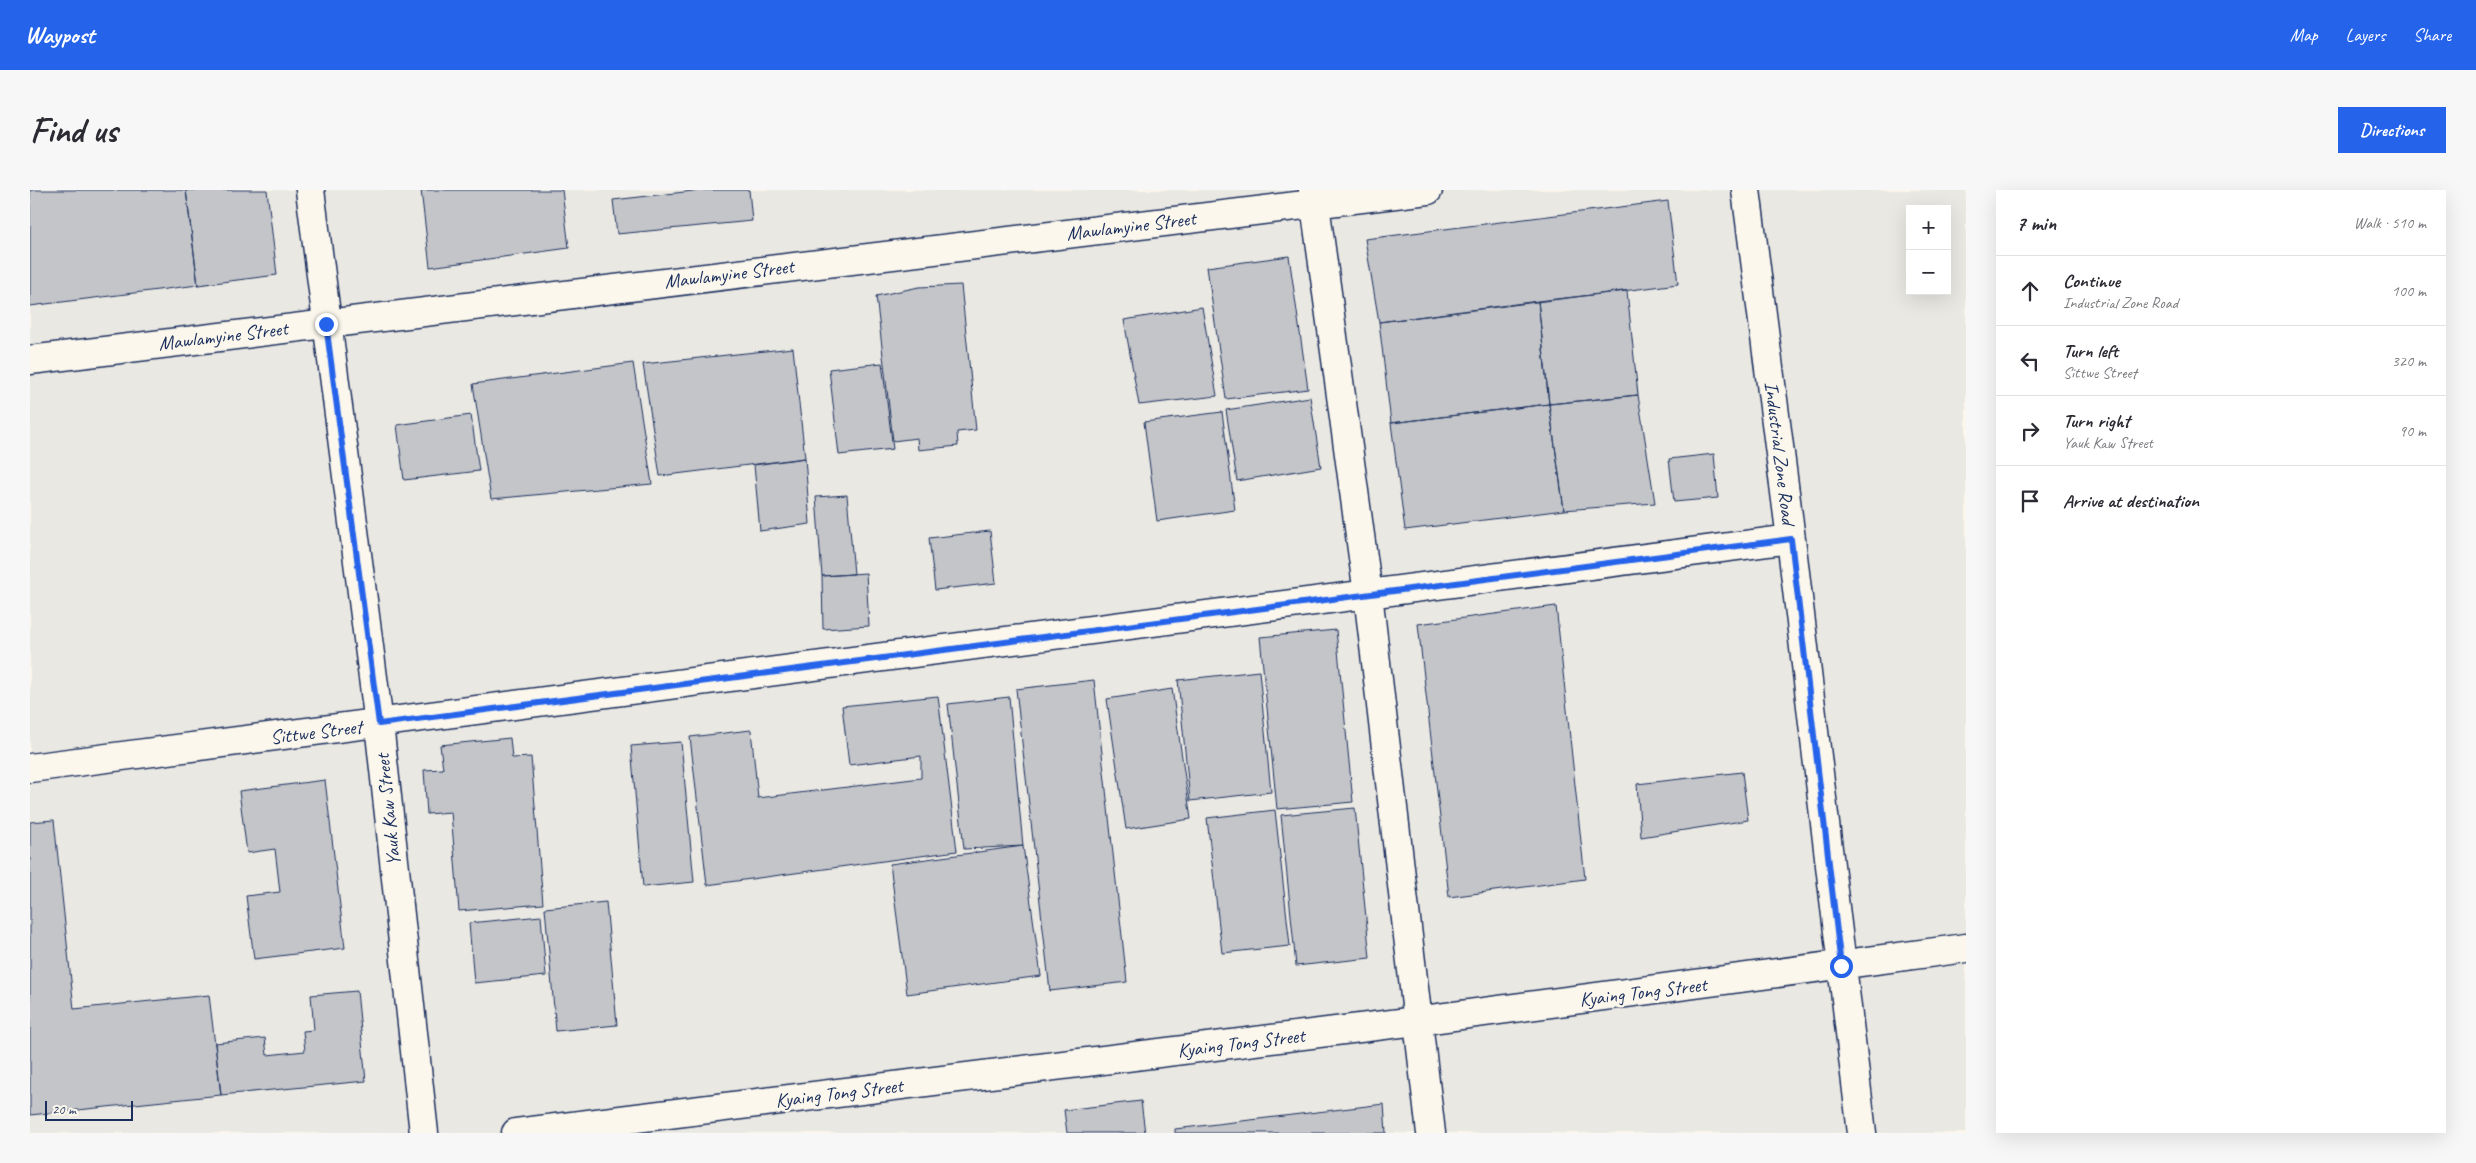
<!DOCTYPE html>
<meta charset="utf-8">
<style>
:root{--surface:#fff;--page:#f7f7f7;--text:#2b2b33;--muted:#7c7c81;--line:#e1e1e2;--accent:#2563eb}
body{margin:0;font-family:Caveat,sans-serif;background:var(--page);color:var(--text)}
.controls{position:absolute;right:15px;top:15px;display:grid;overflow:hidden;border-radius:0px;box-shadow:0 5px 20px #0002}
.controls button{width:45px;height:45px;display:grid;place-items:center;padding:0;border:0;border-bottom:1px solid var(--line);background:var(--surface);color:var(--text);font:25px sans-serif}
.scale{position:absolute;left:15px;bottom:12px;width:88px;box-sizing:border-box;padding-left:5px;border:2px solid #1b2f5e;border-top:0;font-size:14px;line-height:18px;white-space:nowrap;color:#1b2f5e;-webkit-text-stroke:4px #fbf7ec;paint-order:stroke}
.stop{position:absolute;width:15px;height:15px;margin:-11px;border:4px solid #2563eb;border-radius:50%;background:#fff}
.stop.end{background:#2563eb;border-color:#fff;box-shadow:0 1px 5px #0008}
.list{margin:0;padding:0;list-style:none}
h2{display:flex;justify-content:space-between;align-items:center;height:65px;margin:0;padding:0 20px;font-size:21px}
h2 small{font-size:16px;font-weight:400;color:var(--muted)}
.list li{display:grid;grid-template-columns:32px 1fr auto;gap:15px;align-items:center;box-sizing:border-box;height:70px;padding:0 20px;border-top:1px solid var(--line)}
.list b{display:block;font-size:19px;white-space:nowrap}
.list p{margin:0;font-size:16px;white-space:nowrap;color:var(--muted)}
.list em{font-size:16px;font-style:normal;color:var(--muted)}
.icon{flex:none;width:28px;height:28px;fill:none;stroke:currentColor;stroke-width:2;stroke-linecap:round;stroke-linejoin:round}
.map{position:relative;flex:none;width:1936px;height:943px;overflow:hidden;border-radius:0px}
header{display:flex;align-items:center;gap:30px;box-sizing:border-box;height:70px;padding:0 25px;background:var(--accent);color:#fff}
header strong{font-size:24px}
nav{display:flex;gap:28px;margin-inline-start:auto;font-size:18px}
.intro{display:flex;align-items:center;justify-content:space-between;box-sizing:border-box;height:120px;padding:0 30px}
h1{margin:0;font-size:35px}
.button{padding:12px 22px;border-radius:0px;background:var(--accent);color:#fff;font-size:18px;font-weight:700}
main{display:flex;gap:30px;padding:0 30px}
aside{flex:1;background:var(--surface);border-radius:0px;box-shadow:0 5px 20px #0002}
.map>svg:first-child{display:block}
</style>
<header>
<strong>Waypost</strong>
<nav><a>Map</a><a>Layers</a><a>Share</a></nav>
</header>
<div class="intro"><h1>Find us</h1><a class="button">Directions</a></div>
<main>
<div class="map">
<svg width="1936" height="943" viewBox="0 0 1936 943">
<rect width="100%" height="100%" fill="#fbf7ec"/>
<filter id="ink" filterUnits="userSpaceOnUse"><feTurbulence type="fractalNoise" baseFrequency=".02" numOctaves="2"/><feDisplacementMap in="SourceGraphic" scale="10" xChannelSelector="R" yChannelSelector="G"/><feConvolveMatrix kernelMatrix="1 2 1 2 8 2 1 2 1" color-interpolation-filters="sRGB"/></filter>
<g filter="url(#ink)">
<path fill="#eae8e2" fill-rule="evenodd" d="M0 0H1936V943H0ZM1880 19H1917V101H1880Z"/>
<path fill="#c3c5c9" stroke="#1b2f5e" d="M0 0H156L168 95 0 116Z
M156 0H237L247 85 168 95Z
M391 0H532L539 58 400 77Z
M672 0H719L722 31 587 44 583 10Z
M1638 11 1648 94 1349 132 1335 49Z
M1259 66 1278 199 1196 209 1177 77Z
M931 95 946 240 927 242 928 256 888 260 887 248 863 251 846 106 889 97Z
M1597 101 1608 205 1519 214 1508 111Z
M1508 111 1519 214 1361 233 1349 132Z
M1172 117 1187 206 1109 215 1094 130Z
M763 158 775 268 630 286 613 174Z
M603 173 622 294 461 309 443 194Z
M852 173 863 259 809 265 799 179Z
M1608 205 1625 313 1534 320 1519 214Z
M1280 207 1291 277 1207 291 1196 220Z
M1519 214 1534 320 1375 340 1361 233Z
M1192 222 1205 320 1127 331 1114 232Z
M441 225 449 281 374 290 367 235Z
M1684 264 1688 308 1644 312 1639 269Z
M775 268 780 334 730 341 724 275Z
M817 305 824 384 792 386 786 307Z
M960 341 966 393 905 400 899 348Z
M836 383 839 436 793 439 792 386Z
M1526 416 1555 689 1419 707 1388 434Z
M1306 440 1323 612 1247 619 1230 447Z
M1229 481 1241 602 1160 611 1148 490Z
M1064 490 1097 792 1020 801 986 499Z
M1142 499 1161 629 1096 639 1077 509Z
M908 506 927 661 677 695 660 547 721 540 728 608 891 588V566L819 575 812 516Z
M979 507 993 656 934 659 918 514Z
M480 548 482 568 501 567 513 714 429 721 421 622 397 624 394 580 413 579 410 555Z
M651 552 664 692 613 697 601 556Z
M1712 582 1718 630 1611 647 1607 594Z
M295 590 315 758 224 769 216 706 250 702 245 659 217 663 209 601Z
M1325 618 1340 768 1266 776 1251 625Z
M1245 620 1260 756 1192 763 1177 628Z
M24 630 44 819 179 805 191 905 0 925V632Z
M993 656 1011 786 877 804 860 674Z
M576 712 587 835 526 841 515 718Z
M511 726 516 786 444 793 439 733Z
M327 801 336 891 191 905 185 853 235 848 237 865 275 861 273 841 284 840 281 805Z
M1111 911 1115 943H1037L1034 920Z
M1354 914 1356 943H1145V939Z"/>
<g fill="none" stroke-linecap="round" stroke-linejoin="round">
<defs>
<path id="minor" d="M280 0 349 534 394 943
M1283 0 1338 404 1401 943
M1716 0 1761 349 1832 943
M0 170 1398 0
M0 578 1761 349
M486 943 1386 831 1936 758"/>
</defs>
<use href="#minor" stroke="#1b2f5e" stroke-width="31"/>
<use href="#minor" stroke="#fbf7ec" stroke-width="28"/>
</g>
</g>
<g fill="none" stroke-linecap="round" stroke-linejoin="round" filter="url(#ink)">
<path stroke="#2563eb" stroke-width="6" d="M296 134 349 534 1761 349 1811 776"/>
</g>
<g text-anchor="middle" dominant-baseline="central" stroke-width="4.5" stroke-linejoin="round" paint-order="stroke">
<g font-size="20" fill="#1b2f5e" stroke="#fbf7ec">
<text transform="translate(1101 36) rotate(-7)">Mawlamyine Street</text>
<text transform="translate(699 84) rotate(-7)">Mawlamyine Street</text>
<text transform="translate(193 146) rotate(-7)">Mawlamyine Street</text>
<text transform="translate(1750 263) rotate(83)">Industrial Zone Road</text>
<text transform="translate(286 542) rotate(-7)">Sittwe Street</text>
<text transform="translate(358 620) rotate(-96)">Yauk Kaw Street</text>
<text transform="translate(1613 802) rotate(-7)">Kyaing Tong Street</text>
<text transform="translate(1211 853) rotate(-7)">Kyaing Tong Street</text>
<text transform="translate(809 903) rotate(-7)">Kyaing Tong Street</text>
</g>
</g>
</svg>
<div class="controls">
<button>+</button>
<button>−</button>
</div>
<div class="scale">20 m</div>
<div class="stop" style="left:1811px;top:776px"></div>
<div class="stop end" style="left:296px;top:134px"></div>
</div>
<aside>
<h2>7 min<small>Walk · 510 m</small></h2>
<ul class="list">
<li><svg class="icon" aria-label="ahead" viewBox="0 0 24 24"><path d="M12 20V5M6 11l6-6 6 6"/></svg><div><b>Continue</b><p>Industrial Zone Road</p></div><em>100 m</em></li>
<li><svg class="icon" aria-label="left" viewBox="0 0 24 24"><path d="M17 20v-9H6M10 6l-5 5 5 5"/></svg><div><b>Turn left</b><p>Sittwe Street</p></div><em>320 m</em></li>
<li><svg class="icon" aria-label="right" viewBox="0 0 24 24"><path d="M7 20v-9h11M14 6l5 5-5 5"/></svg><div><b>Turn right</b><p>Yauk Kaw Street</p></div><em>90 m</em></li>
<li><svg class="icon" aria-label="arrive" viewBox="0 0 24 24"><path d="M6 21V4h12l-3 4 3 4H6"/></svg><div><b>Arrive at destination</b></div></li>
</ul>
</aside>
</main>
